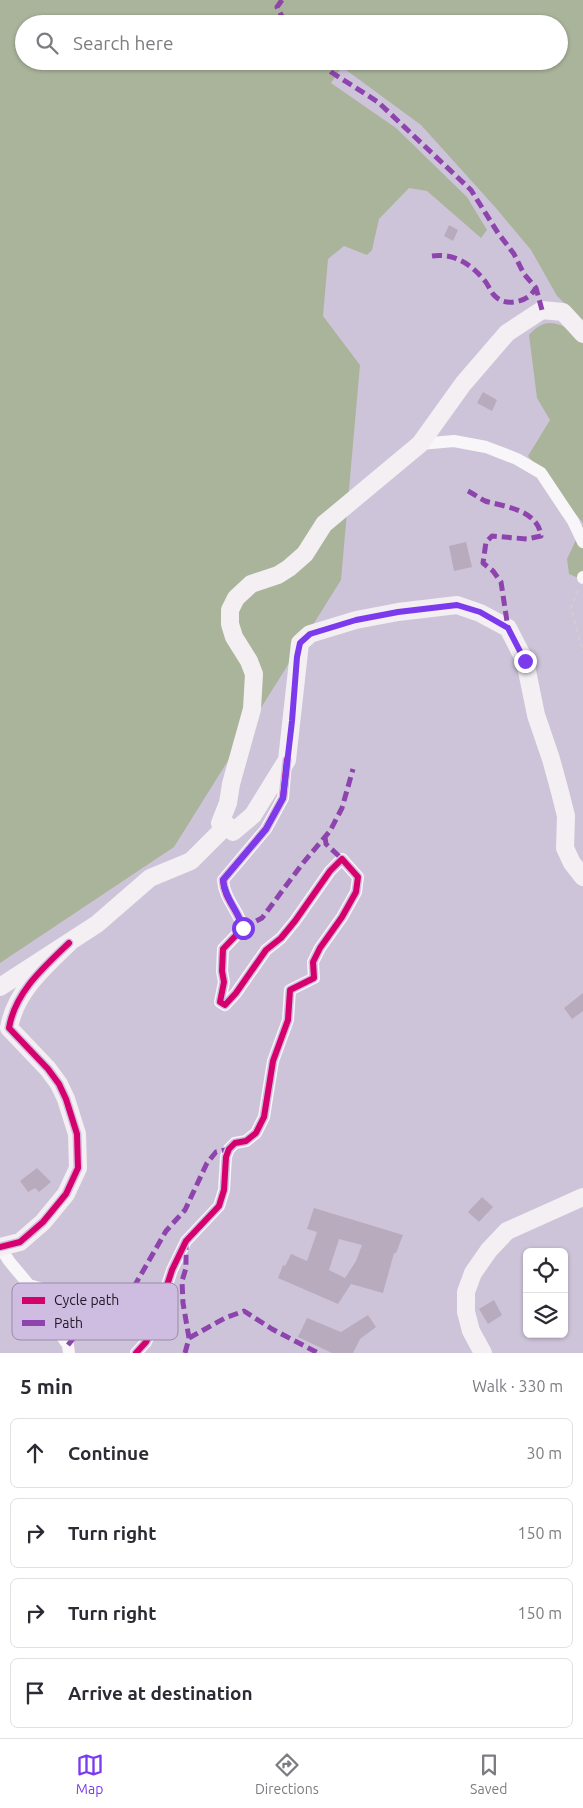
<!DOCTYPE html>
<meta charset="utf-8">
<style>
:root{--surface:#fff;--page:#f7f7f7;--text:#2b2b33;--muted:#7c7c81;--line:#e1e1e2;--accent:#7c3aed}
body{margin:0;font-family:Ubuntu,sans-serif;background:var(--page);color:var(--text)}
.controls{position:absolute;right:15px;bottom:15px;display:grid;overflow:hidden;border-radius:8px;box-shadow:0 1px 4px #0004}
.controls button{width:45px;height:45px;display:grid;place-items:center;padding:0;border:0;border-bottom:1px solid var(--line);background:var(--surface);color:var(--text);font:25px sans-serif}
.stop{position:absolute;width:15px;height:15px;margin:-11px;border:4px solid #7c3aed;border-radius:50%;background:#fff}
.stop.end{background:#7c3aed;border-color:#fff;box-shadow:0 1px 5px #0008}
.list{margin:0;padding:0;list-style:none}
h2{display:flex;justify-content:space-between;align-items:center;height:65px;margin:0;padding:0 20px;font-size:21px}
h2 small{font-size:16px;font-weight:400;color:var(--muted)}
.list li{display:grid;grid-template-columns:32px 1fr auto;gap:15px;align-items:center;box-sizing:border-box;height:70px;margin:0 10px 10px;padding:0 10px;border:1px solid var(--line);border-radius:8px}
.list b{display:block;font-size:19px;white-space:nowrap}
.list em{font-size:16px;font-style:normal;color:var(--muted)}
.icon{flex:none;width:28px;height:28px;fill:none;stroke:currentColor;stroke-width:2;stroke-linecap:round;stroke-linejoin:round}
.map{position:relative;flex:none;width:583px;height:1353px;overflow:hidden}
.search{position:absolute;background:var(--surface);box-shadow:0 1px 4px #0004;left:15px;right:15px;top:15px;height:55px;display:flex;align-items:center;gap:12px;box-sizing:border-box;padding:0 18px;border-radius:28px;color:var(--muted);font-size:19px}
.sheet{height:385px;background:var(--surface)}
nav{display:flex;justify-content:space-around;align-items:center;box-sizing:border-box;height:70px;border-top:1px solid var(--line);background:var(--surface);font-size:14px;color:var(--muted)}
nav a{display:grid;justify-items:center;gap:2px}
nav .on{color:var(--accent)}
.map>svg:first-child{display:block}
</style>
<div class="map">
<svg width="583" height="1353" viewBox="0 0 583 1353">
<rect width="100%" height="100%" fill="#cec4d9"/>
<path fill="#aab49b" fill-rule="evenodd" d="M0 0H583V523L528 456 550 420 537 398 529 335C546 317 553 323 574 330L583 321 557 296 531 250 495 207 421 125 342 67 331 83 396 128 467 197 487 230 481 238 427 191 409 188 379 219 372 250 367 255 344 246 328 259 323 316 360 365 341 580 174 847 0 963ZM24 24H559V61H24Z
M583 525V580L569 574 567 559Z"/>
<path fill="#b8abbd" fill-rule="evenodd" d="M449 225 458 230 453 241 444 236Z
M483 392 497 400 492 411 477 403Z
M466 542 472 567 454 571 449 546Z
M583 993V1011L572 1019 564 1008Z
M37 1168 51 1182 39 1192 35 1188 28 1192 20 1181Z
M482 1197 493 1207 479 1222 468 1212Z
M314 1208 403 1235 396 1253H394L383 1293 351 1284 338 1304 278 1278 283 1265 285 1266 291 1254 307 1261 317 1232 307 1229ZM339 1239 362 1245 356 1261 345 1278 329 1270Z
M494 1300 502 1315 488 1324 479 1309Z
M368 1315 376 1327 360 1339 353 1353H332L298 1337 307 1318 341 1332Z"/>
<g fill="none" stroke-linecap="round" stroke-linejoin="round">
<path stroke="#d1cdd4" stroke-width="2" stroke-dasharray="4 4" stroke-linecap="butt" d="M578 590 571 608 583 652"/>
<path stroke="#f8f6f9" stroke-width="12" d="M420 444 454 441 486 447 517 459 541 473 573 521 583 542
M583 577V578
M0 1247 9 1261 29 1285 49 1291 56 1307 58 1331 68 1345 69 1353
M136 1353 146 1342 154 1325 172 1270 186 1241 219 1206 224 1190 226 1157 229 1149 235 1143 246 1141 256 1133 264 1117 273 1061 288 1020 290 990 314 978 313 962 320 948 342 917 356 892 358 877 342 859 330 871 295 921 281 938 266 950 236 993 225 1005 220 1002 224 982 222 971 223 949 243 928C239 911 224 899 223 880L266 829 283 798 286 763"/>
<path stroke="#f4eff3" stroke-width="18" d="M583 334 563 312 542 310 507 333 463 384 420 444 324 524 305 554 289 568 278 575 251 584 236 598 230 610V624L234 637 249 661 254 674 252 709 231 784 228 803 220 823 227 825 233 832 253 815 287 760 300 643 310 634 356 620 398 612 457 605 480 613 508 628 525 661 536 715 551 759 560 792 566 816 565 848 572 863 583 877
M0 987 97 924 150 878 191 861 227 825
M0 1247 20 1242 43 1222 66 1194 78 1168 77 1134 66 1099 59 1084 48 1069 9 1028C15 992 44 967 69 943
M483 1353 471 1331 466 1312V1292L473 1273 489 1250 507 1231 583 1197"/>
<path stroke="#8e44ad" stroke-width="5" stroke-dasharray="10 5" stroke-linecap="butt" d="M282 0 277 7 286 24
M320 61 331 72 378 102 471 190 498 233 514 254 524 274 536 288 542 310
M432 256C455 253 471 264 485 281 489 286 491 293 496 297 504 305 519 303 528 297 531 295 534 291 536 288
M468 491C474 494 479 498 485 501 506 507 538 510 541 536L527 539 492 536 486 542 483 563 493 571 501 582 508 628
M325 837 326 844 342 859
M243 928 262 918 303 863 330 831 342 808 353 769
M189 1338 225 1318 244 1311 272 1329 318 1353
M68 1345 79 1331 91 1327 121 1306 131 1292 166 1231 185 1210 207 1163 216 1152 229 1149
M185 1353 189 1338 183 1303 182 1281 186 1268V1246"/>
<defs>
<path id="cycleway" d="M0 1247 20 1242 43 1222 66 1194 78 1168 77 1134 66 1099 59 1084 48 1069 9 1028C15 992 44 967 69 943
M136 1353 146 1342 154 1325 172 1270 186 1241 219 1206 224 1190 226 1157 229 1149 235 1143 246 1141 256 1133 264 1117 273 1061 288 1020 290 990 314 978 313 962 320 948 342 917 356 892 358 877 342 859 330 871 295 921 281 938 266 950 236 993 225 1005 220 1002 224 982 222 971 223 949 243 928C239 911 224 899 223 880L266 829 283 798 287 760"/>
</defs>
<use href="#cycleway" stroke="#cebce1" stroke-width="9"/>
<use href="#cycleway" stroke="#d6006c" stroke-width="6"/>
</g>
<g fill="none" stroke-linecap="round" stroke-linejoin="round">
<path stroke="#7c3aed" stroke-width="6" d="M243 928C239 911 225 899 223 880L266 829 283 798 292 721 297 657 300 643 310 634 356 620 398 612 457 605 480 612 508 628 525 661"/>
</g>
<rect x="12" y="1283" width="166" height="57" rx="8" fill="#cebce1" stroke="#9a8ba9" stroke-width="1"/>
<rect x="22" y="1297" width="23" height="7" fill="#d6006c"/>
<rect x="22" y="1320" width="23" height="6" fill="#8e44ad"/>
<g font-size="14" fill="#1f1825">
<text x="54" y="1305">Cycle path</text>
<text x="54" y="1328">Path</text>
</g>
</svg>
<div class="controls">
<button><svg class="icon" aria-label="locate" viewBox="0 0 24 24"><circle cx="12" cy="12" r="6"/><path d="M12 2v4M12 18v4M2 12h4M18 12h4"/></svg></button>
<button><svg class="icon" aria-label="layers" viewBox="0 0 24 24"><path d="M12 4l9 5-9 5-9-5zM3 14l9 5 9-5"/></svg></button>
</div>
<div class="stop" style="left:243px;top:928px"></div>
<div class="stop end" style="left:525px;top:661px"></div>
<div class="search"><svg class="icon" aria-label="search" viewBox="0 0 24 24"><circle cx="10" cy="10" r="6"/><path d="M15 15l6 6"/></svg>Search here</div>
</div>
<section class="sheet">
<h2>5 min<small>Walk · 330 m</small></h2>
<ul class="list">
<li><svg class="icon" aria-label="ahead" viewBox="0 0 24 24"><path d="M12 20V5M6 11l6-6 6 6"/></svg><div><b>Continue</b></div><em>30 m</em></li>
<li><svg class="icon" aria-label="right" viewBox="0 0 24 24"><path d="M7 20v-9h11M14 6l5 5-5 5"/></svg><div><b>Turn right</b></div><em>150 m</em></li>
<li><svg class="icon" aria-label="right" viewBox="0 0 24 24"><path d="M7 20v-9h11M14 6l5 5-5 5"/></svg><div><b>Turn right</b></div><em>150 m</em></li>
<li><svg class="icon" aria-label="arrive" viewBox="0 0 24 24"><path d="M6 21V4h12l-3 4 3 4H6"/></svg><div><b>Arrive at destination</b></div></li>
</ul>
</section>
<nav>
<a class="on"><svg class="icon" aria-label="map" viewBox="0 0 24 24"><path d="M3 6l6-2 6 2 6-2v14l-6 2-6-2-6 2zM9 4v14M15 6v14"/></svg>Map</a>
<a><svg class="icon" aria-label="directions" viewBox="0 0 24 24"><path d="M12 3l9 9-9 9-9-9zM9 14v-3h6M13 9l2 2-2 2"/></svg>Directions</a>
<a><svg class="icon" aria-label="saved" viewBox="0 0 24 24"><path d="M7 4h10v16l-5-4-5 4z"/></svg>Saved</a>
</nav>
